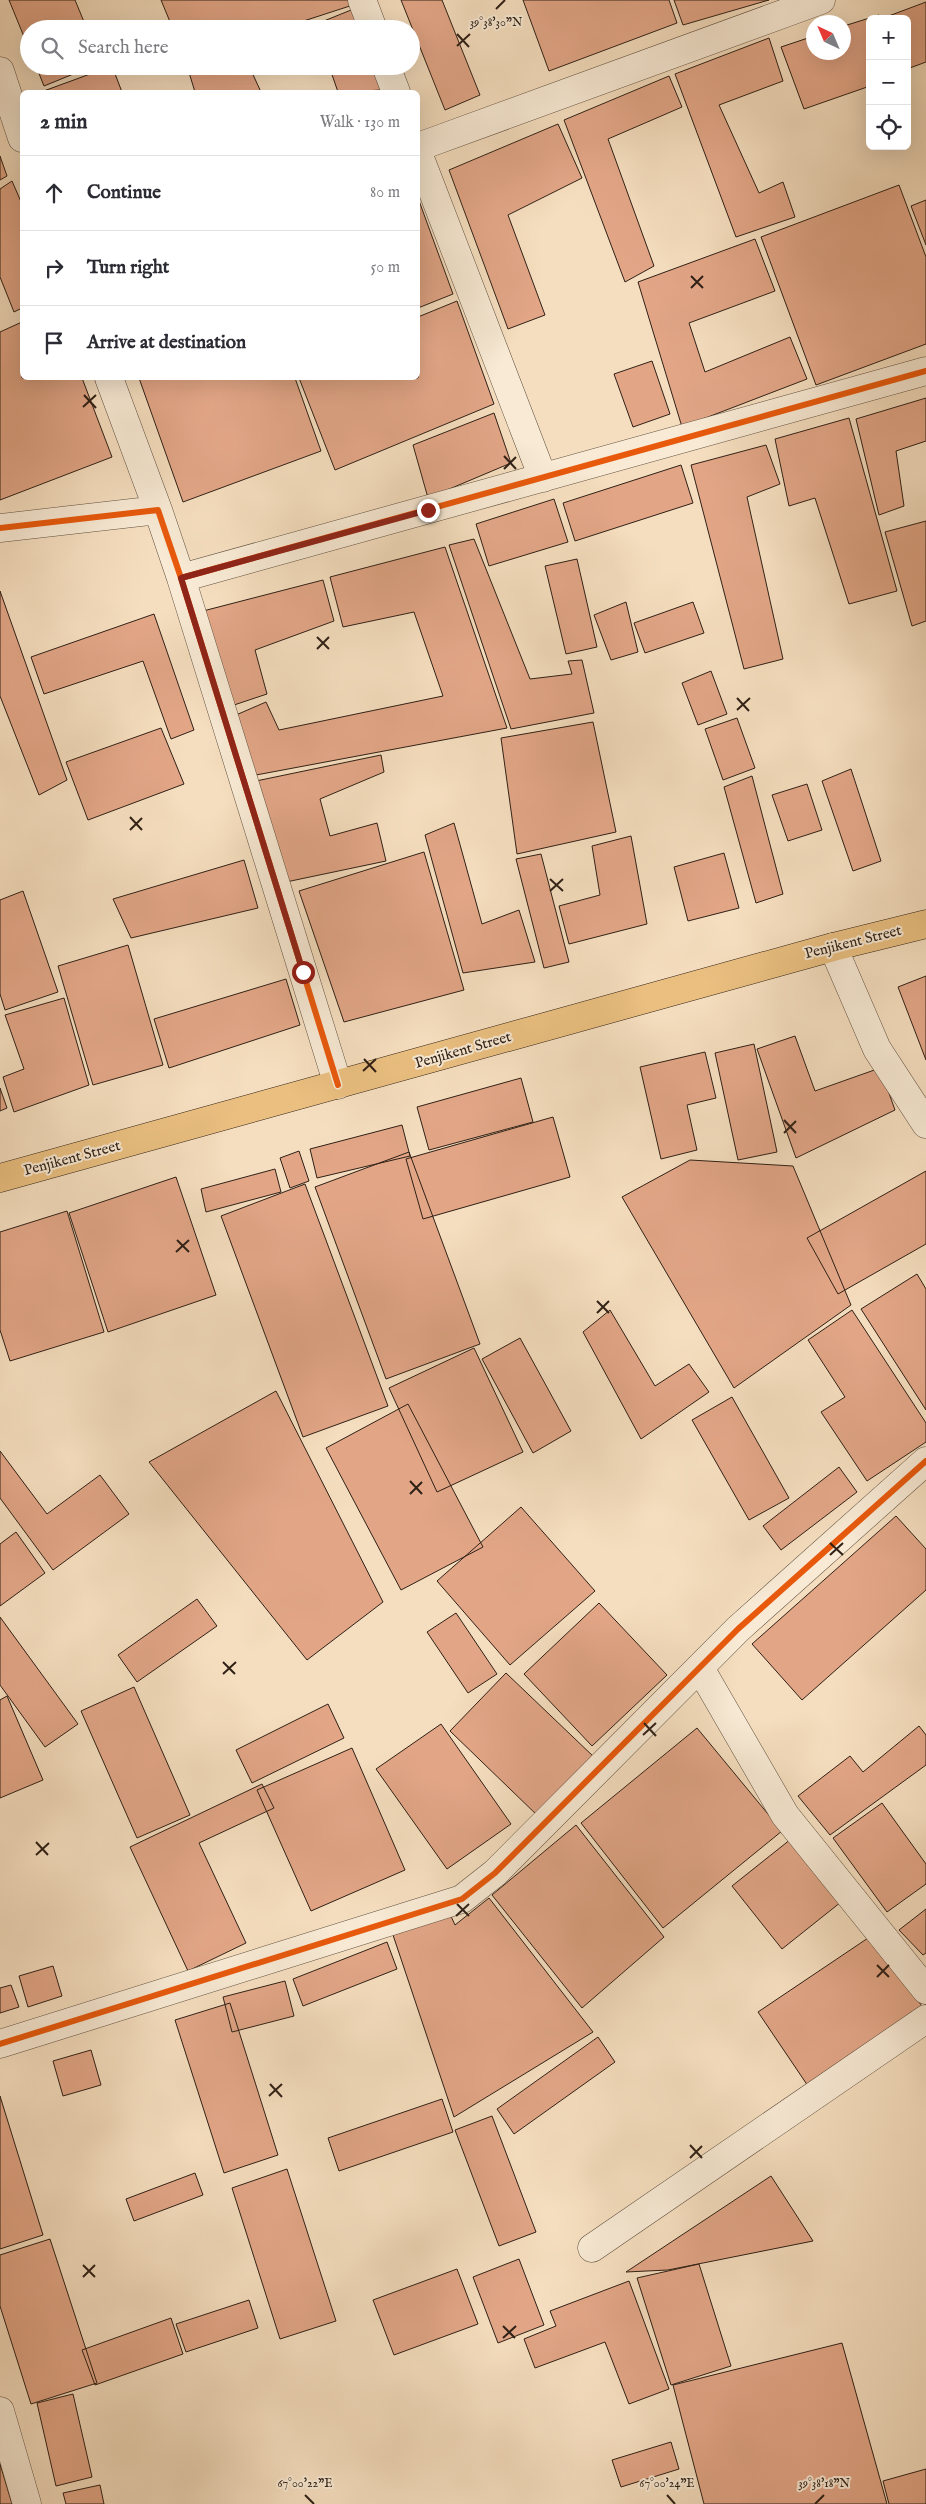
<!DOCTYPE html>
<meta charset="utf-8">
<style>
:root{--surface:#fff;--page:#f2f2f3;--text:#2b2b33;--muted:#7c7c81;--line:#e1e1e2}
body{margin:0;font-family:"IM FELL English",serif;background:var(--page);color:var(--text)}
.controls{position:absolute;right:15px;top:15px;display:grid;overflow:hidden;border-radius:8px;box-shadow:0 5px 20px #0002}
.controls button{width:45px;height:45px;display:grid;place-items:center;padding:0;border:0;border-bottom:1px solid var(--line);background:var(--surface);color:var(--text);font:25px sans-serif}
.compass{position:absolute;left:806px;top:15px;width:45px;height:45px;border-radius:50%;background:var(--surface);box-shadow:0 5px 20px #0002;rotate:316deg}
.stop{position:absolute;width:15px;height:15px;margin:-11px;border:4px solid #8f2418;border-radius:50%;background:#fff}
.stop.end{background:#8f2418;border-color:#fff;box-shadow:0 1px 5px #0008}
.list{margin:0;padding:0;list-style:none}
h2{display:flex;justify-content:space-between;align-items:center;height:65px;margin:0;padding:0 20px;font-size:21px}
h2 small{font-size:16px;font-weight:400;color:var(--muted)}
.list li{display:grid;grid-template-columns:32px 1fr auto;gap:15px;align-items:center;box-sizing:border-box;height:75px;padding:0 20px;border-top:1px solid var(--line)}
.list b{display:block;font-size:19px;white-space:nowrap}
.list em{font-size:16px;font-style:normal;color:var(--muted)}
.icon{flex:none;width:28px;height:28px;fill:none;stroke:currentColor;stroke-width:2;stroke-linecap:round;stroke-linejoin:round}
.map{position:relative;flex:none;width:926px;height:2504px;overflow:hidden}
.search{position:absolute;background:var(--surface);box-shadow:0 5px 20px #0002;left:20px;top:20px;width:400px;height:55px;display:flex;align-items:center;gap:12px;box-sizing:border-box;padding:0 18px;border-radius:28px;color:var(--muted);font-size:19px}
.panel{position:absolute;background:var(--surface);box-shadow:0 5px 20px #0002;left:20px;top:90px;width:400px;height:290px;border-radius:8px}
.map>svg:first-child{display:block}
</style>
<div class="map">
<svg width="926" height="2504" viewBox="0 0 926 2504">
<rect width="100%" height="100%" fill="#f5debf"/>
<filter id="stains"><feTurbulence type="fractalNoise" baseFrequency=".004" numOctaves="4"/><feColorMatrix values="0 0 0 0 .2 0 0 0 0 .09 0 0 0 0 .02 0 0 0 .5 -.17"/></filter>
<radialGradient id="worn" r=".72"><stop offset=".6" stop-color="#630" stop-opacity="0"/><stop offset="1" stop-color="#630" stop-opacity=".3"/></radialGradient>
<path fill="#e2a687" stroke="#2f2016" d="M9 0H75L87 29H29V49Z
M161 0H354L356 4 279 29H173Z
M401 0H442L480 95 445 110Z
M523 0H669L677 23 549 71Z
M674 0H769L683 25Z
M926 2V62L907 69V19H887L886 17Z
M356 8 363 29H315L314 25Z
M879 15 880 19H870V86L804 109 781 47 814 36V52H844V26Z
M769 38 783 81 719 105 759 193 783 182 795 217 736 237 675 74Z
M36 66H93L44 86Z
M112 66 122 92H41Z
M187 66H249L261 92H195Z
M329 66H375L383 90 338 92Z
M669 76 682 107 608 139 654 266 625 282 564 120Z
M558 124 582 178 508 215 545 315 508 329 449 170Z
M0 156 7 176 0 180Z
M12 181 22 204V308L14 312 0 277V189Z
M899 185 926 257V344L816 385 761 237Z
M418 198 453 294 418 308Z
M926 200V245L911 206Z
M755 239 775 291 689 323 705 372 790 337 807 379 682 427 638 282Z
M457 301 494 404 335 470 299 378H418V317Z
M22 322V378H82L112 457 0 500V332Z
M652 361 670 414 633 427 614 374Z
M139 378H295L321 451 183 502Z
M926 398V441L896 451 904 506 879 515 856 419Z
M494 413 511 463 428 498 413 445Z
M849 418 897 591 849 604 815 498 789 506 775 439Z
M766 445 780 484 747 497 783 659 744 669 691 465Z
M681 465 693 503 575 541 563 503Z
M554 499 568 542 489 566 476 524Z
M926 521V621L912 626 885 532Z
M474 539 530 679 572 674 568 661 582 660 594 713 511 729 449 545Z
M445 547 507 728 256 775 236 715 266 702 279 730 443 696 414 612 343 627 330 577Z
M577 559 597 647 566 654 545 566Z
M323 580 334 621 255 650 267 694 234 705 203 611Z
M0 591 67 780 39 795 0 696Z
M626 602 638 652 611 660 594 615Z
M693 602 704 633 645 653 634 623Z
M154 614 194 730 171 739 143 661 44 694 31 657Z
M711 671 727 714 698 725 682 683Z
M737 718 755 768 723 780 705 729Z
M593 722 616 832 517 854 501 738Z
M161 728 184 784 88 820 66 762Z
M381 755 384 772 320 799 330 836 377 823 386 861 286 882 256 781Z
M851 769 881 861 853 871 822 781Z
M752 776 783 894 756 903 724 787Z
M807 784 822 830 788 841 772 795Z
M454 823 482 924 519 910 535 962 463 973 425 835Z
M631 836 647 924 569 944 559 906 600 895 592 846Z
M424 852 464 990 344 1022 299 891Z
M724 853 739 908 688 921 674 867Z
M541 854 569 962 544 968 516 859Z
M244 860 258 908 131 938 113 899Z
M23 891 58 992 5 1010 0 994V900Z
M128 945 163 1065 93 1085 58 966Z
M926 976V1060L898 987Z
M286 979 300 1025 169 1068 154 1019Z
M64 998 89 1085 14 1112 3 1077 24 1069 5 1015Z
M795 1036 815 1091 880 1068 895 1110 796 1158 757 1049Z
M754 1044 777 1152 738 1160 715 1053Z
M705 1052 716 1098 687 1105 697 1150 661 1159 640 1067Z
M521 1078 533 1122 429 1150 417 1107Z
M0 1088 7 1108 0 1111Z
M553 1117 570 1177 423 1219 406 1159Z
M402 1125 410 1156 317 1178 310 1149Z
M299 1151 309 1181 290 1188 280 1158Z
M409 1152 480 1344 386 1379 315 1187Z
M690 1160 793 1166 851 1305 734 1388 622 1197Z
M275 1169 281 1192 206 1212 201 1189Z
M926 1171V1244L838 1294 807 1238Z
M176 1177 216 1295 108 1332 69 1213Z
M305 1184 388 1406 303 1437 221 1216Z
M67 1211 104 1332 10 1361 0 1330V1232Z
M917 1274 926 1289V1410L861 1309Z
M610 1310 655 1386 689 1364 709 1392 641 1439 583 1332Z
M852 1310 926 1423V1442L867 1481 821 1412 845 1397 808 1340Z
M520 1338 571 1431 533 1453 482 1359Z
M474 1348 523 1452 437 1492 389 1388Z
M276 1391 383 1602 307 1660 149 1462Z
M732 1397 789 1498 749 1520 692 1420Z
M408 1404 483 1547 401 1590 326 1448Z
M0 1451 47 1514 100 1475 129 1514 53 1570 0 1498Z
M839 1467 857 1492 781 1550 763 1526Z
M521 1507 595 1591 510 1665 437 1581Z
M896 1516 926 1549V1590L802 1700 752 1644Z
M16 1532 45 1573 0 1606V1544Z
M197 1599 217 1626 137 1682 118 1655Z
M599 1603 667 1675 592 1746 524 1674Z
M456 1613 497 1674 468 1693 427 1632Z
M0 1617 78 1724 45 1747 0 1685Z
M506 1673 595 1758 539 1817 450 1731Z
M134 1687 190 1815 137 1838 81 1711Z
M7 1696 43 1780 0 1798V1700Z
M328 1704 344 1738 252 1783 236 1750Z
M441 1724 511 1824 447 1869 376 1769Z
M919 1726 926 1735V1765L830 1835 798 1796 850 1756 863 1772Z
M697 1728 782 1831 663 1928 581 1823Z
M352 1748 405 1870 311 1911 257 1790Z
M262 1784 274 1808 199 1843 246 1943 188 1971 130 1847Z
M882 1803 926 1864V1884L887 1912 833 1838Z
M576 1825 664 1937 582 2008 492 1895Z
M791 1839 841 1902 782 1949 732 1886Z
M489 1898 593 2032 454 2117 393 1935 450 1914 455 1925Z
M926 1909V1953L923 1955 899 1930Z
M874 1934 925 2011 810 2089 758 2012Z
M387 1942 397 1969 303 2006 293 1979Z
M53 1966 62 1996 28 2007 19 1976Z
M285 1981 294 2016 232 2032 223 1997Z
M11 1985 19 2007 0 2013V1988Z
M230 2003 278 2155 224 2173 175 2020Z
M598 2037 615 2062 514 2134 497 2109Z
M91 2050 101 2085 63 2096 53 2061Z
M0 2096 43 2235 0 2249Z
M442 2099 453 2132 339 2171 328 2138Z
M492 2116 536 2232 499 2246 455 2130Z
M287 2169 336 2321 280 2339 232 2188Z
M195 2173 203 2195 134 2221 126 2199Z
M771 2176 813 2241 668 2270 626 2272Z
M50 2239 97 2383 31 2404 0 2306V2255Z
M519 2259 544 2325 498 2343 473 2277Z
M699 2264 731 2366 671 2385 637 2278Z
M457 2269 478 2324 394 2355 373 2300Z
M629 2281 669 2389 629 2404 605 2342 535 2368 524 2339 556 2326 550 2311Z
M249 2300 258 2328 186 2352 176 2324Z
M171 2318 183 2354 95 2385 82 2350Z
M842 2343 887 2504H704L673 2385Z
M73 2394 92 2477 56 2486 37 2403Z
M671 2442 679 2469 621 2487 612 2460Z
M0 2464 12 2504H0Z
M926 2469V2504H889L883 2481Z
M100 2485 104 2504H66L63 2493Z"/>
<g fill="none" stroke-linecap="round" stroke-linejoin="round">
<defs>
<path id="street" d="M362 0 373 29
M386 66 396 92
M0 71 22 138
M418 147 821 0
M418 153 543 478
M109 378 158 510
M0 528 158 510 181 578 926 371
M181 578 338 1085
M833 947 877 1049 926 1124
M700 1668 785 1815 926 1990
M0 2044 462 1899 495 1873 738 1629 926 1461
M592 2248 926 2019
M0 2411 27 2504"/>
<path id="primary" d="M0 1178 833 947 926 924"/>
</defs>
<use href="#street" stroke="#605040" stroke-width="29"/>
<use href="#primary" stroke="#2f2016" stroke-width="29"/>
<use href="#street" stroke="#f8ead5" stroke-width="28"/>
<use href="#primary" stroke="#eabf80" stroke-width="28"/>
<defs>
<path id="cycleway" d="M0 528 158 510 181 578 926 371
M181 578 338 1085
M0 2044 462 1899 495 1873 738 1629 926 1461"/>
</defs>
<use href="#cycleway" stroke="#f8ead5" stroke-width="9"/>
<use href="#cycleway" stroke="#e8590c" stroke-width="6"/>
</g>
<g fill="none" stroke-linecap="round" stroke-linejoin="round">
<path stroke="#8f2418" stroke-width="6" d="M303 972 181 578 428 510"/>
</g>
<path fill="none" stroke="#2f2016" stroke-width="2" d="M496 9 505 0M457 34 469 47M457 46 470 34M691 276 703 288M691 288 703 276M84 395 96 408M83 407 96 395M504 456 516 469M504 469 516 457M317 637 329 649M317 649 329 637M737 698 749 711M737 710 750 698M130 817 142 830M130 830 142 818M550 879 563 891M550 891 563 879M364 1059 376 1072M363 1071 376 1059M784 1120 796 1133M784 1133 796 1121M177 1240 189 1252M176 1252 189 1240M597 1301 609 1313M597 1313 609 1301M410 1481 422 1494M410 1494 422 1482M830 1543 843 1555M830 1555 843 1543M223 1662 235 1674M223 1674 236 1662M644 1723 656 1736M643 1735 656 1723M36 1842 48 1855M36 1855 49 1843M457 1904 469 1916M456 1916 469 1904M877 1965 889 1977M877 1977 889 1965M270 2084 282 2097M269 2096 282 2084M690 2145 702 2158M690 2158 702 2146M83 2265 95 2277M83 2277 95 2265M503 2326 515 2338M503 2338 516 2326M305 2495 314 2504M667 2495 675 2504M815 2504 824 2495"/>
<g text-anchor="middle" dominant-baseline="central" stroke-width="4" stroke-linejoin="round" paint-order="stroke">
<g font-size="15" fill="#2f2016" stroke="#f8ead5">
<text transform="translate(853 942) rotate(-14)">Penjikent Street</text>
<text transform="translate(463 1050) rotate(-16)">Penjikent Street</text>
<text transform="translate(72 1158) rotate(-15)">Penjikent Street</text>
</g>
</g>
<g font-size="12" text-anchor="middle" fill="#2f2016" stroke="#f8ead5" stroke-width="4" stroke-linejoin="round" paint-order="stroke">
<text x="496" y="26">39°38'30"N</text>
<text x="305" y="2487">67°00'22"E</text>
<text x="667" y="2487">67°00'24"E</text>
<text x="824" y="2487">39°38'18"N</text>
</g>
<rect width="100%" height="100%" filter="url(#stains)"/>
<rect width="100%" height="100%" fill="url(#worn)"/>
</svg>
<div class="controls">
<button>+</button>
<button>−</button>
<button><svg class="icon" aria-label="locate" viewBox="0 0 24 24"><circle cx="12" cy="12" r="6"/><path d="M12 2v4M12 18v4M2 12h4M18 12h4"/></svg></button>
</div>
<svg class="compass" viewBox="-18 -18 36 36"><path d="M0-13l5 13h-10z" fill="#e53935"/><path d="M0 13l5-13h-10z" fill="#7c7c81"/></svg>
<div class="stop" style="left:303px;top:972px"></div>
<div class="stop end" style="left:428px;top:510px"></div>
<div class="search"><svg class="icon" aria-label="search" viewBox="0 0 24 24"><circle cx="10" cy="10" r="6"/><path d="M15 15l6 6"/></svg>Search here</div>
<section class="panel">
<h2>2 min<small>Walk · 130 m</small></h2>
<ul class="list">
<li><svg class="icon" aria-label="ahead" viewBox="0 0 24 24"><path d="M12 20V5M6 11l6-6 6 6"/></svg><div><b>Continue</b></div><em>80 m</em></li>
<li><svg class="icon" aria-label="right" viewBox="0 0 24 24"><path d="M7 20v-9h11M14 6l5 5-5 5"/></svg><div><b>Turn right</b></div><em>50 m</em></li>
<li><svg class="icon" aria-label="arrive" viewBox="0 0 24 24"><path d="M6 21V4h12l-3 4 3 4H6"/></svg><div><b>Arrive at destination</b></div></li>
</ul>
</section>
</div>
